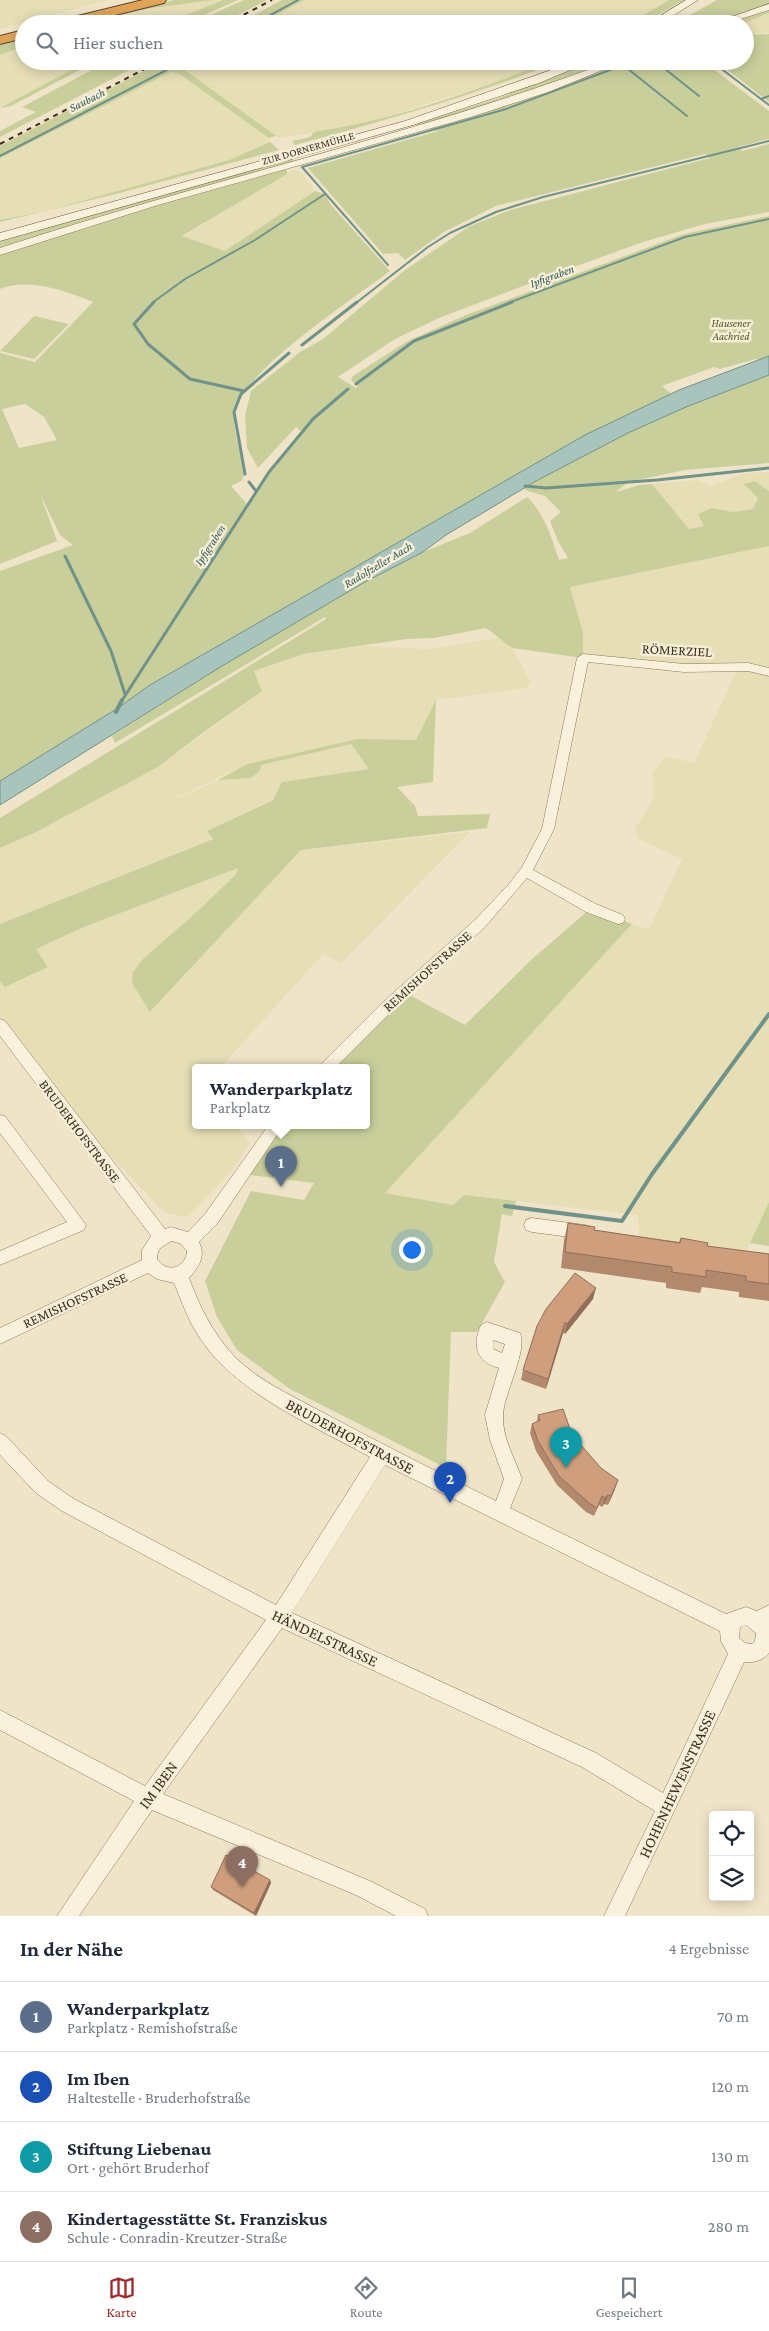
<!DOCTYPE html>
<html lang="de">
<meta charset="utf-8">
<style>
:root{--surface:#fff;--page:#f6f6f7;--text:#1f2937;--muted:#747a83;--line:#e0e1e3;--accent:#9e2a2b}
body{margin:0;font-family:"Crimson Pro",serif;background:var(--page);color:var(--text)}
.controls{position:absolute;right:15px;bottom:15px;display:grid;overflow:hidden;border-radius:5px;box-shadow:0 2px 12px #0003}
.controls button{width:45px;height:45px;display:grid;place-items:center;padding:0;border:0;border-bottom:1px solid var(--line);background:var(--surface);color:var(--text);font:25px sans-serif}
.you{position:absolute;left:411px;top:1249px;width:18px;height:18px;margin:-12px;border:4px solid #fff;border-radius:50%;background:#1a73e8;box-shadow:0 0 0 8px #1a73e833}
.badge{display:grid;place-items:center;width:32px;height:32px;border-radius:50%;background:var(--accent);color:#fff;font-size:16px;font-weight:700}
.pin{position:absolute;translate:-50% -41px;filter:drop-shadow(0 1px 2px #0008)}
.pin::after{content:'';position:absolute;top:26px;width:18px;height:15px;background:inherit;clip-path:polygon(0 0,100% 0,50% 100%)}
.popup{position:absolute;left:192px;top:1064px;width:178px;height:65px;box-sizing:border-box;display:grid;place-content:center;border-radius:5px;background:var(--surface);filter:drop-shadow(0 1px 4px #0005);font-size:16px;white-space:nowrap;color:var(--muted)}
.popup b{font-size:19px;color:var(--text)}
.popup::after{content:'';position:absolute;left:50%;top:100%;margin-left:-10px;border:10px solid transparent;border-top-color:var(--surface)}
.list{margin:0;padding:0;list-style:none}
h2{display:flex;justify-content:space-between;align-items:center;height:65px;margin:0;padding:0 20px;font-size:21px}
h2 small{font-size:16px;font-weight:400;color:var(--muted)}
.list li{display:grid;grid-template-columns:32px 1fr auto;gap:15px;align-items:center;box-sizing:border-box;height:70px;padding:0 20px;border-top:1px solid var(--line)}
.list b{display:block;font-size:19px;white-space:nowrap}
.list p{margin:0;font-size:16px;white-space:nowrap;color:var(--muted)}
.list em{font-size:16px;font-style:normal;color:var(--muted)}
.icon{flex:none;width:28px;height:28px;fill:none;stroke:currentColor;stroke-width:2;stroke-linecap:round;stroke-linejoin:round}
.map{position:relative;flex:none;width:769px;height:1916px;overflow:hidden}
.search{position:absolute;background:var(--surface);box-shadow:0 2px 12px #0003;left:15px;right:15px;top:15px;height:55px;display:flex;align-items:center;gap:12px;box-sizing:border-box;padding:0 18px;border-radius:28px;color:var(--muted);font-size:19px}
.sheet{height:345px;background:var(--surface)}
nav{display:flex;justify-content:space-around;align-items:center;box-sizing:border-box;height:70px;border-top:1px solid var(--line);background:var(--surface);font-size:14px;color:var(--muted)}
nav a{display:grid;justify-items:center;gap:2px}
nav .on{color:var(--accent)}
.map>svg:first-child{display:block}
</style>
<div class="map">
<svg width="769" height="1916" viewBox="0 0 769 1916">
<rect width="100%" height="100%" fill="#f0e4c8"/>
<path fill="#e6deb5" d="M0 0H107L0 29Z
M214 0H223L164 24H86L134 9 132 11Z
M304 0H669L628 24H260Z
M769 13V33L745 34V24H742Z
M24 46V61H88L10 104 0 107V55Z
M193 61H549L493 83 382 118 341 128 279 138 181 68Z
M171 72 178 73 269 138 270 142 229 160 46 211 0 220V158Z
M294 169 301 172 315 191 225 252 182 237Z
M769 472V491L755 481 758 498 753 509 733 512 712 508 704 526 688 529 652 484 699 480 710 486 746 473Z
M769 546V1201L745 1255 639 1240 638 1215 464 1195 453 1205 385 1193 632 924 649 930 682 859 637 838 636 827 654 798 653 772 666 756 694 763 738 668 583 658V633L570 587Z
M500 638 512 648 531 683 526 688 436 700 416 740 358 739 247 764 178 797 179 798 218 780 251 778 261 765 351 744 369 769 283 782 273 799 208 831 213 838 0 924V848L36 832 158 767 262 691 254 671 303 654 366 646 428 649Z
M470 832 341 963 323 954 220 1068H196V1126H236L250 1143 231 1172 188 1217 165 1213 55 1097 0 1025V981L5 987 48 967 36 949 84 927 238 867 236 873 200 909 143 959 133 972 151 1012 301 850Z"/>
<path fill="#c9cf9b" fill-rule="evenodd" d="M175 0H214L131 11 134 9Z
M223 0H238L184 24H164Z
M244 0H267L220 24H190Z
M282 0H304L260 24H237Z
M669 0H684L642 24H628Z
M717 0H769V5L759 7 758 11 769 9V13L742 24H674Z
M769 34V102L716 61H745V35Z
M24 37V46L0 55V45Z
M88 61H97L11 106 0 108Z
M109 61H147L0 137V131L36 112 22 107Z
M163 61H193L182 68 276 136 269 138 178 73 171 72 0 158V146Z
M549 61H561C475 95 384 121 295 145L292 141 310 137 314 132C394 120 474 92 549 61Z
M594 61H703L769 111V139L738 147 742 151 769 144V212L705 224 643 242 549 276 439 318 395 339 338 377 356 388 358 386 351 380 353 376 406 342 466 315 684 234 769 216V367L756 359 720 369 714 367 662 386 687 407 769 375V463L685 470 628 482 616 492 639 485 652 484 689 529 704 526 698 514 712 508 733 512 753 509 758 498 744 484 755 481 769 491V546L570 587 583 633V658L512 648 486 628 434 638 407 639 303 654 254 671 262 691 201 734 158 767 36 832 0 848V818L326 619 325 617 115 743 112 736 222 666 365 582 423 552 470 533 527 497C545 514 551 537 559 560L568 558 558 541 550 521 561 512 545 496 528 491 508 479 150 685 118 708 0 781V571L73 545 60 535 40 494 57 541 0 564V353L35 362 93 302C66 291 29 277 0 289V254L113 218 287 169V174L182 236 225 251 315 191 325 194 331 205 390 271C353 299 247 368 235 410 231 425 242 458 245 474L241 481 231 486 247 504 269 472 302 432 296 427 258 468 247 448 245 416 251 391 300 352 323 339 405 270 470 226 510 210 710 158 705 154 496 206 444 232 405 260 398 253 383 254 308 168 438 131 415 124 496 99ZM25 404 44 417 57 440 19 448 2 409Z
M270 142 279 150 116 194 0 222V220L46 211 229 160Z
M291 158 295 161 0 248V240Z
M34 316 69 324 34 359 0 351Z
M436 700 433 782 397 787 415 806 418 816 490 814 487 828 301 850 150 1012 132 983 133 972 143 959 200 909 236 874 238 868 84 927 36 949 48 967 5 987 0 981V924L213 839 207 831 273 800 282 782 369 769 351 744 261 765 260 771 251 778 218 780 247 764 358 739 416 740Z
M591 908 632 924 385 1193 453 1205 464 1195 516 1201 512 1216 502 1214 494 1262 505 1282 477 1332H451L446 1468 290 1389 237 1350 217 1317 205 1281 251 1191 304 1200 314 1183 243 1174 276 1126H366V1068H326L404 992 465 1025 531 960Z
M769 1202V1246L750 1243Z"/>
<path fill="#a9c4bc" stroke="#6f938a" d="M769 356V375L686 407 628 433 536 481 446 535 423 552 365 582 222 666 0 805V781L118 708 150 685 585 435 679 390Z"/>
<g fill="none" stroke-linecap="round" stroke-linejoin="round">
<path stroke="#6f938a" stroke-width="2" d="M254 24 298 0
M655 61 699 96
M711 61 769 105
M623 65 687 116
M761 99 769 96
M0 156 184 61
M388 265 302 167 506 109 634 61
M152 303 185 279 255 240 325 194
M356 303 428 247 450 233 496 212 543 197 769 141
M508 303 685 237 769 219"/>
<path stroke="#6f938a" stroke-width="3" d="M154 302 134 324 148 344 190 379 244 391
M302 345 357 302
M356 384 414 341 512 302
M245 474 234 412 241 394 289 353
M249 482 256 491
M525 486 546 488 657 480 769 468
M65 556 111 651 125 694
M121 702 269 472 313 419 348 389"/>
<path stroke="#6f938a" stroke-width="4" d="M116 712 122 700
M505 1206 622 1221 652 1174 769 1014"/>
<defs>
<path id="minor" d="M583 654 684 664 748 663 769 668V676L748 671 684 672 588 662 554 829 533 870 596 904 623 915 625 919 623 923 618 924 586 912 527 878 485 927 393 1010 335 1068H319L321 1064 383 1002 476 919 508 885 522 867 542 829 577 658Z
M0 1019 5 1021 165 1229 171 1227 188 1232 205 1214 268 1126H283L217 1224 199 1242C206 1256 199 1267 189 1278 200 1307 212 1332 234 1356 257 1380 291 1395 320 1411 378 1442 437 1472 496 1501L504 1479 490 1440 485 1415 499 1368C476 1362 472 1345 481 1325L487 1322 520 1333C528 1351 503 1395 503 1416 502 1437 515 1459 522 1479L510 1508 726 1614 746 1607 757 1611 769 1605V1653C763 1661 753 1663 744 1662L625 1916H604L655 1811 582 1767 282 1628 163 1794 370 1881 425 1909 428 1916H396L356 1895 152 1810 79 1916H57L134 1801 0 1730V1710L145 1786 266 1620 62 1511 36 1493 0 1455V1433L6 1436 48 1481 74 1499 276 1605 370 1457C309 1423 226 1390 192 1325 185 1312 180 1297 174 1283L157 1279 148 1273 0 1344V1328L142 1260V1250L151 1236 0 1036ZM172 1241 181 1244 187 1251C186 1268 167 1274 157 1259 157 1248 163 1246 172 1241ZM493 1340 505 1344 502 1353 493 1349ZM385 1465 720 1631 721 1641 728 1654 663 1793 596 1753 292 1613ZM746 1625 756 1633 755 1641 752 1644 745 1643 739 1638 740 1627Z
M0 1115 5 1116 86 1225 84 1230 0 1265V1251L67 1222 0 1133Z
M532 1218 585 1225 591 1227 593 1232 591 1237 585 1239 532 1232 526 1230 524 1225 526 1220Z"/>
<path id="tertiary" d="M769 4V10L725 24H711Z
M612 61H625L548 92 471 117 158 205 0 255V248C203 181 412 136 612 61Z"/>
<path id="secondary" d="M686 0H698L660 24H647Z
M577 61H592L539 83 413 125 0 241V233L405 121Z"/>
<path id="motorway" d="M143 0H166L164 3 79 24H55L57 21Z
M24 30V38L0 44V36Z"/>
</defs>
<use href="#minor" stroke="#8d765c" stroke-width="1"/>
<use href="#tertiary" stroke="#8d765c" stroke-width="1"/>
<use href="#secondary" stroke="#6f573f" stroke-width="1"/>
<use href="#motorway" stroke="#5b4430" stroke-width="2"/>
<use href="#minor" fill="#faf1dc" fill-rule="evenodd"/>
<use href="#tertiary" fill="#faf1dc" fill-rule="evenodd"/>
<use href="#secondary" fill="#faf1dc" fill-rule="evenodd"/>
<use href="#motorway" fill="#e0a458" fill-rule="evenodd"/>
<path stroke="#3d2e20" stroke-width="2" stroke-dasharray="5 5" stroke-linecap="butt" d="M226 24 272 0
M0 144 160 61"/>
</g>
<path fill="#b2896c" d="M568 1223 594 1230 679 1242 681 1238 707 1246 769 1254V1301L739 1297V1292L702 1287 700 1293 666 1288V1283L561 1268 564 1240Z
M593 1299 565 1334 563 1333 546 1389 521 1380 523 1370 546 1309Z
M538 1415 570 1429 580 1444 615 1489 608 1505 604 1504 602 1507 599 1505 594 1516 586 1512 557 1485 536 1451 530 1433 532 1424 537 1422Z
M270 1880 271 1883 256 1916 213 1890 211 1887Z"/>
<path fill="#916f58" d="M596 1288 593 1299 565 1334 567 1324Z
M565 1322 563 1333 546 1389 548 1379Z
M618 1480 615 1489 608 1505 611 1496Z
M608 1495 604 1504 602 1507 605 1498Z
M270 1880 271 1883 256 1916 254 1913Z"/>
<path fill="#cf9f7d" stroke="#916f58" d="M568 1223 595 1227 594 1230 680 1243 681 1238 708 1243 707 1246 769 1254V1284L746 1281V1276L706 1270V1277L672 1272V1267L565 1252Z
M575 1273 596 1288 567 1324 565 1322 548 1379 523 1370 537 1326 546 1309Z
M563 1409 570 1429 580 1444 601 1468 618 1480 611 1496 608 1495 605 1498 602 1496 597 1508 589 1503 559 1476 538 1441 532 1424 540 1420 538 1415Z
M226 1855 270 1880 254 1913 211 1887Z"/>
<g text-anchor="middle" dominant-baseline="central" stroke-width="5" stroke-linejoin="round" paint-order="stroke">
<g font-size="11" fill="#3d2e20" stroke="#f7eed8">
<text transform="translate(308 148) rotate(-16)">ZUR DORNERMÜHLE</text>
</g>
<g font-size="11" font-style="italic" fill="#4d5a26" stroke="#f7eed8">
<text x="731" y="323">Hausener<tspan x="731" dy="13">Aachried</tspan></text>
</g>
<g font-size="12" font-style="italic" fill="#2f5d5a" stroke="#f7eed8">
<text transform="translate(87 100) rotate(-27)">Saubach</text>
<text transform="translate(552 276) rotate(-20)">Ipfigraben</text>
<text transform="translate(210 545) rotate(-57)">Ipfigraben</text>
<text transform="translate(378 565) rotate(-31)">Radolfzeller Aach</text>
</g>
<g font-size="14" fill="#3d2e20" stroke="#f7eed8">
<text transform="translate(677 650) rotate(3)">RÖMERZIEL</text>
<text transform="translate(427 971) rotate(-42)">REMISHOFSTRASSE</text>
<text transform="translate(80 1131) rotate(53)">BRUDERHOFSTRASSE</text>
<text transform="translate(75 1300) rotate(-25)">REMISHOFSTRASSE</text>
</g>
<g font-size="16" fill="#3d2e20" stroke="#f7eed8">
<text transform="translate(350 1436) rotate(28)">BRUDERHOFSTRASSE</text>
<text transform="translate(325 1638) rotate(25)">HÄNDELSTRASSE</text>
<text transform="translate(677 1784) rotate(-65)">HOHENHEWENSTRASSE</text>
<text transform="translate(158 1785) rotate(-54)">IM IBEN</text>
</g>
</g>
</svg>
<div class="controls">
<button><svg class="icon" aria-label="locate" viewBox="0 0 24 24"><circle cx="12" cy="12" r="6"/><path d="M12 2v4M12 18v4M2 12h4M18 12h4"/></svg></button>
<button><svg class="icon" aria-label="layers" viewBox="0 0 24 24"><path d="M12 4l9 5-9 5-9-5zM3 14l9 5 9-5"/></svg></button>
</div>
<div class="you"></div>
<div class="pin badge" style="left:281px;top:1187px;background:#5c6f8a">1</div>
<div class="popup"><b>Wanderparkplatz</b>Parkplatz</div>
<div class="pin badge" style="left:450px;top:1503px;background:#1a4fb4">2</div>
<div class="pin badge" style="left:566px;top:1468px;background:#0f9aa8">3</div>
<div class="pin badge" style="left:242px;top:1887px;background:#8d6e63">4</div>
<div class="search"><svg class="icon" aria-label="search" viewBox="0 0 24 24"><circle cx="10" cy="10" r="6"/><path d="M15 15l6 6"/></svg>Hier suchen</div>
</div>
<section class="sheet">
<h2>In der Nähe<small>4 Ergebnisse</small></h2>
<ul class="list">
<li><span class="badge" style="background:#5c6f8a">1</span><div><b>Wanderparkplatz</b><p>Parkplatz · Remishofstraße</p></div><em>70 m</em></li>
<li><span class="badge" style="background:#1a4fb4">2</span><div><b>Im Iben</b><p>Haltestelle · Bruderhofstraße</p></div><em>120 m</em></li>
<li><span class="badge" style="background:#0f9aa8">3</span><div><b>Stiftung Liebenau</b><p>Ort · gehört Bruderhof</p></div><em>130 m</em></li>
<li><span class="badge" style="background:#8d6e63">4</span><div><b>Kindertagesstätte St. Franziskus</b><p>Schule · Conradin-Kreutzer-Straße</p></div><em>280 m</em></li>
</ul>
</section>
<nav>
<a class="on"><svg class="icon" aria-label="map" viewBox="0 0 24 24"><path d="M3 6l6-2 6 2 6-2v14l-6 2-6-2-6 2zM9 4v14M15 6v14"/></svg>Karte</a>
<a><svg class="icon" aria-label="directions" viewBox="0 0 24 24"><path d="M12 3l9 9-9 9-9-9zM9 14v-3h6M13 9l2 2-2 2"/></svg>Route</a>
<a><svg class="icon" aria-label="saved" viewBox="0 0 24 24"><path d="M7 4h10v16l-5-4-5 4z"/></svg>Gespeichert</a>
</nav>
